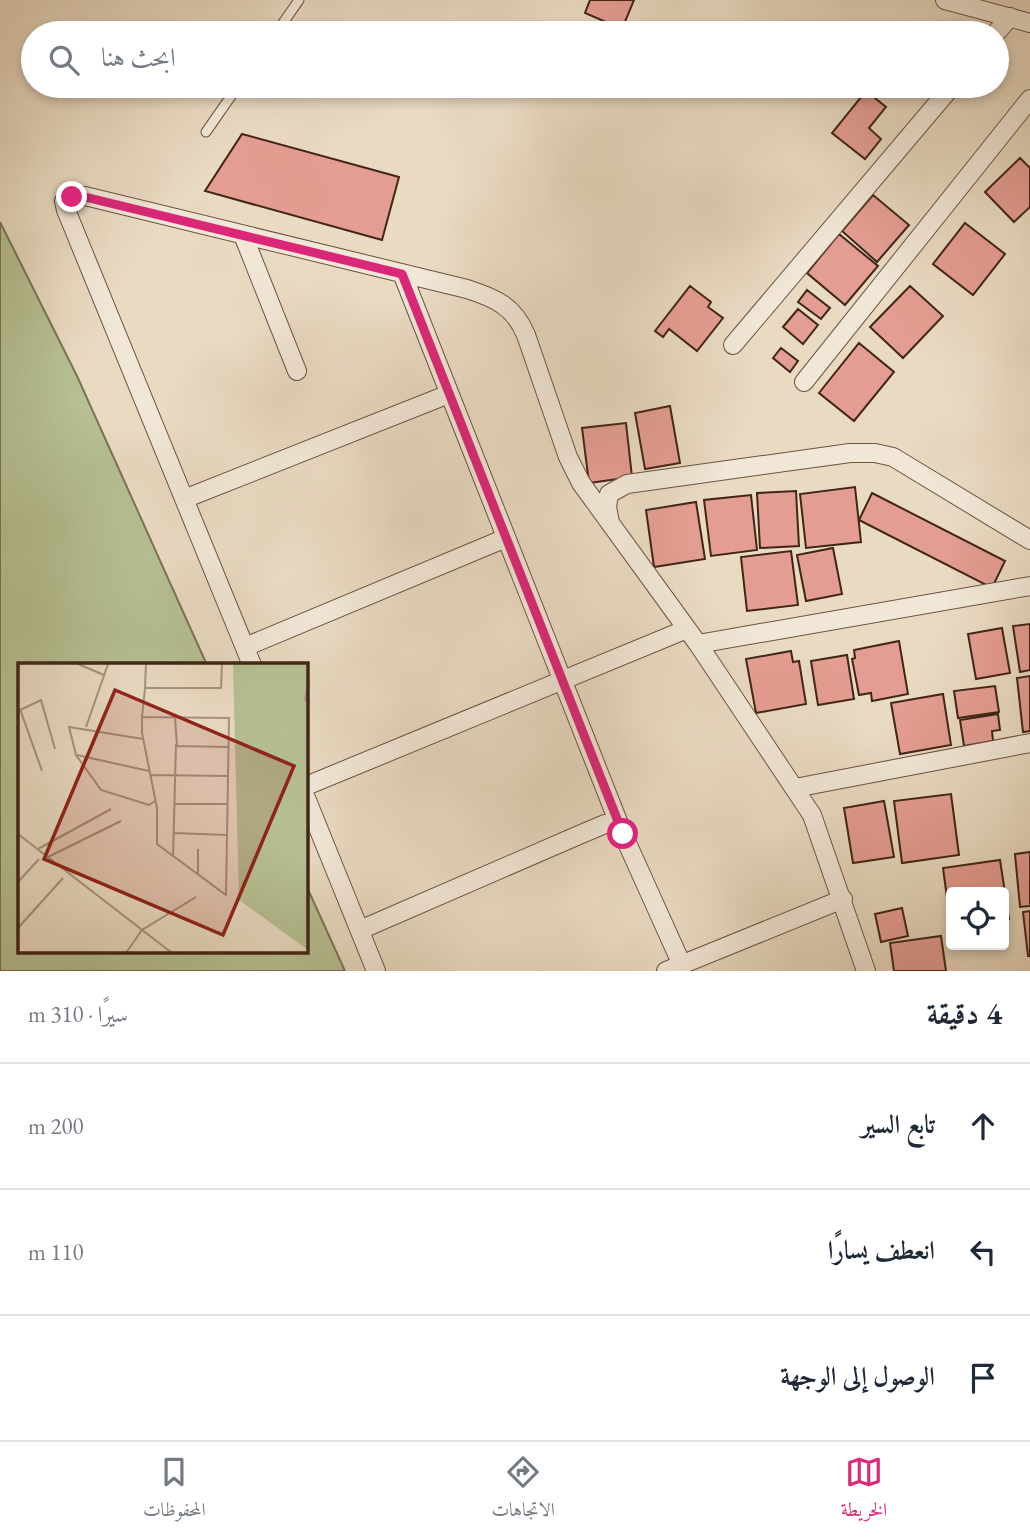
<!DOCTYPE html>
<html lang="ar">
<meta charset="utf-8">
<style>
:root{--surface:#fff;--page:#f2f2f3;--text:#1f2937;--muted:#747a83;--line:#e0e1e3;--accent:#db2777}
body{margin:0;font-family:"EB Garamond",Amiri,serif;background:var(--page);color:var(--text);direction:rtl}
.controls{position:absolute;right:21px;bottom:21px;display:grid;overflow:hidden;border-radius:7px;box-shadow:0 4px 10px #0003}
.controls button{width:63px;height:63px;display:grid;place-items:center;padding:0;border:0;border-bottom:2px solid var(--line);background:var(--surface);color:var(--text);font:35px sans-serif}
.stop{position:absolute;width:21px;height:21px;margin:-16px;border:5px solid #db2777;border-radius:50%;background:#fff}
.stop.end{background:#db2777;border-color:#fff;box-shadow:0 2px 7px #0008}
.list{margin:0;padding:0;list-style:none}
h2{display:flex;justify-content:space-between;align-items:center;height:91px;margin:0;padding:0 28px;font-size:30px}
h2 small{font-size:23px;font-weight:400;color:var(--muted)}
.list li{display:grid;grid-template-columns:46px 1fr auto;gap:21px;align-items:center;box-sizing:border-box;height:126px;padding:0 28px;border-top:2px solid var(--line)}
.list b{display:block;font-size:26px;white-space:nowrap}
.list em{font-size:23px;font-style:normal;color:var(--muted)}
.icon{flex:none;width:38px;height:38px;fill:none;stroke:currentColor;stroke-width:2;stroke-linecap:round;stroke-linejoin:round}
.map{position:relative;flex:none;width:1030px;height:971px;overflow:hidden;direction:ltr}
.search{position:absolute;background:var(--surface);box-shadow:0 4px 10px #0003;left:21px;right:21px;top:21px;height:77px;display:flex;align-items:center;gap:18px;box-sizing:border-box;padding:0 24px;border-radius:38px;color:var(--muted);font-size:26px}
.sheet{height:469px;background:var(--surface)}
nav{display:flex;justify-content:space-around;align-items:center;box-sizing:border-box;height:98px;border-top:2px solid var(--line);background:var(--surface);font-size:19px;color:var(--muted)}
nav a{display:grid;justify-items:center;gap:4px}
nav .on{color:var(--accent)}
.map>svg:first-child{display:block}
</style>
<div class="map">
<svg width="1030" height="971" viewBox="0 0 1030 971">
<rect width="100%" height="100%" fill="#e9dac2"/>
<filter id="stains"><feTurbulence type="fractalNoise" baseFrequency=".00286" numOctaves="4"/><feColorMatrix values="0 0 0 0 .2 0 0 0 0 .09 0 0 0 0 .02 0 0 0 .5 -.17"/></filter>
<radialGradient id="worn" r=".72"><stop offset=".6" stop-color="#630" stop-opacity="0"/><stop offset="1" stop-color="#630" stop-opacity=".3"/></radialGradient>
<path fill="#b6c093" stroke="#7c7356" stroke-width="2" d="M0 222 77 376 207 665H19V952H306V885L345 971H0Z"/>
<path fill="#e49d92" stroke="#412618" stroke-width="2" d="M590 0H634L622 29 585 13Z
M938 22 957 33H932Z
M866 91 886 107 869 128 881 139 865 159 832 133Z
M242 134 399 177 382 240 205 191Z
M1020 158 1030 168V207L1014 222 985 192Z
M873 195 909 225 877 262 842 231Z
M965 223 1005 254 973 295 933 264Z
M839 234 878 266 845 305 807 273Z
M690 286 711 302 708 307 723 318 697 351 669 329 663 337 655 331Z
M910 286 943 316 903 358 870 327Z
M807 290 830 308 821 319 798 302Z
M798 309 818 325 803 344 783 327Z
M859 343 894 372 854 421 819 393Z
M781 348 798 361 790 372 773 358Z
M670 406 680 463 645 469 635 413Z
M626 423 632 477 589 483 582 428Z
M855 487 861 542 806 548 800 494Z
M796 491 799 546 760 548 757 493Z
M872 493 1005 561 992 588 859 520Z
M751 495 757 550 711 556 704 500Z
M696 502 705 559 654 567 646 510Z
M833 548 842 594 806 601 797 555Z
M791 551 798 605 747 611 741 557Z
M1030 624V670L1020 672 1013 626Z
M1002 628 1010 673 976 679 968 634Z
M899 641 908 694 872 701 871 693 859 695 852 659 855 658 854 650Z
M791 651 793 662 799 661 806 704 756 713 746 659Z
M847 655 854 699 818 705 811 661Z
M1030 676V731L1023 732 1017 678Z
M995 686 999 712 958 718 954 691Z
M943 694 951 745 900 754 891 703Z
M998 714 1000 730 992 731 993 741 964 746 960 720Z
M951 794 959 855 902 863 894 801Z
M884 801 894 857 853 863 844 808Z
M1030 852V906L1020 907 1015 854Z
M1000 860 1009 919 1004 920V892H951V928L943 868Z
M902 908 908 936 881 942 875 914Z
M1030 911V956H1028L1023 912Z
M941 936 946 971H894L890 943Z"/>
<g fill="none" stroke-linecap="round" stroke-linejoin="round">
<defs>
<path id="service" d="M276 33 299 0
M206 132 238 86"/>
<path id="minor" d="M945 0 1030 23
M996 33 1010 17
M243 235 297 371
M402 273 623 834
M733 345 952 86
M804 382 1030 99
M184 499 449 394
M610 522 607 507 609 494 627 484 850 453H875L893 457 1030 540
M698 644 1030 586
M245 647 506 538
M252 665 66 210 64 201 72 197 85 196 467 289C495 298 514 306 526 335L568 457 581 483 698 644 812 815 866 971
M306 786 687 629
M795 788 1030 743
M306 798 376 971
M360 930 579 835 605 824H614L623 834 682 965
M666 971 843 899"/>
</defs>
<use href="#service" stroke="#6b5342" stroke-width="11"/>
<use href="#minor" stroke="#6b5342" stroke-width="20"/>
<use href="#service" stroke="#f1e7d7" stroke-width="9"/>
<use href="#minor" stroke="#f1e7d7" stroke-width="18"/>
</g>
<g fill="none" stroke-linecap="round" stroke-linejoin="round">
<path stroke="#db2777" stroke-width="9" d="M72 197H85L402 274 623 834"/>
</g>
<g transform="translate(18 663)">
<rect width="290" height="290" fill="#e9dac2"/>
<path d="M215 1H290V287L221 237Z" fill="#b6c093"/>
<path fill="none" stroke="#a6927e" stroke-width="2" d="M60 1 86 12M291 19 287 36 291 41M127 25H203L204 1M2 46 24 108M0 48 23 37 37 86M124 54 211 55 208 232 139 181V145L124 70V54L127 25 128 1M157 54 159 83 211 84M68 64 90 1M125 76 51 64 58 92 83 127 131 142 137 138M59 92 131 108M132 112 210 113M156 141H210M156 170 209 172M0 171 154 290M20 186 93 146M30 194 103 158M155 194 158 81M180 212V186M0 219 21 196M0 265 45 215M108 290 124 267 178 234"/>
<path fill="#8f2418" fill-opacity="0.15" stroke="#8f2418" stroke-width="3.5" d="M97 27 276 103 205 272 26 196Z"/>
<rect width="290" height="290" fill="none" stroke="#412618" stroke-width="3.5"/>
</g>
<rect width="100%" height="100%" filter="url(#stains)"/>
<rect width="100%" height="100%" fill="url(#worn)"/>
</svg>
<div class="controls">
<button><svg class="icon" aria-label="locate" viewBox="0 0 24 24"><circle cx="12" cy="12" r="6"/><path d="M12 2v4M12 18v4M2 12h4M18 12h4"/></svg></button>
</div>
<div class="stop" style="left:623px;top:834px"></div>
<div class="stop end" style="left:72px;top:197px"></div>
<div class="search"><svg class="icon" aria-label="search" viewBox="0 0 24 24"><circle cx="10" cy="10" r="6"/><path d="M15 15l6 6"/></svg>ابحث هنا</div>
</div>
<section class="sheet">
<h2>4 دقيقة<small>سيرًا · 310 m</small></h2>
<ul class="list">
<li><svg class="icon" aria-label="ahead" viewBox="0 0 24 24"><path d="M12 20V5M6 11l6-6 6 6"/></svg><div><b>تابع السير</b></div><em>200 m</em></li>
<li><svg class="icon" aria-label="left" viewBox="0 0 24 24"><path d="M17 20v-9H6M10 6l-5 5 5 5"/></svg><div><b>انعطف يسارًا</b></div><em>110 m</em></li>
<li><svg class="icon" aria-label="arrive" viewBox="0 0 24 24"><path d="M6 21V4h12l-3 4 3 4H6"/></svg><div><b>الوصول إلى الوجهة</b></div></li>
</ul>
</section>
<nav>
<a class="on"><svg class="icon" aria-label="map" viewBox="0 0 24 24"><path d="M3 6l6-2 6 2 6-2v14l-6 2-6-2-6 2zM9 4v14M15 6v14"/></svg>الخريطة</a>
<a><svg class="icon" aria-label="directions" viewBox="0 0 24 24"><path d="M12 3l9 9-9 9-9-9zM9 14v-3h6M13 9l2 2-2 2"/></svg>الاتجاهات</a>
<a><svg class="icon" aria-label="saved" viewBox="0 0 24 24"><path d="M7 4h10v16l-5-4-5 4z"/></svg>المحفوظات</a>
</nav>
